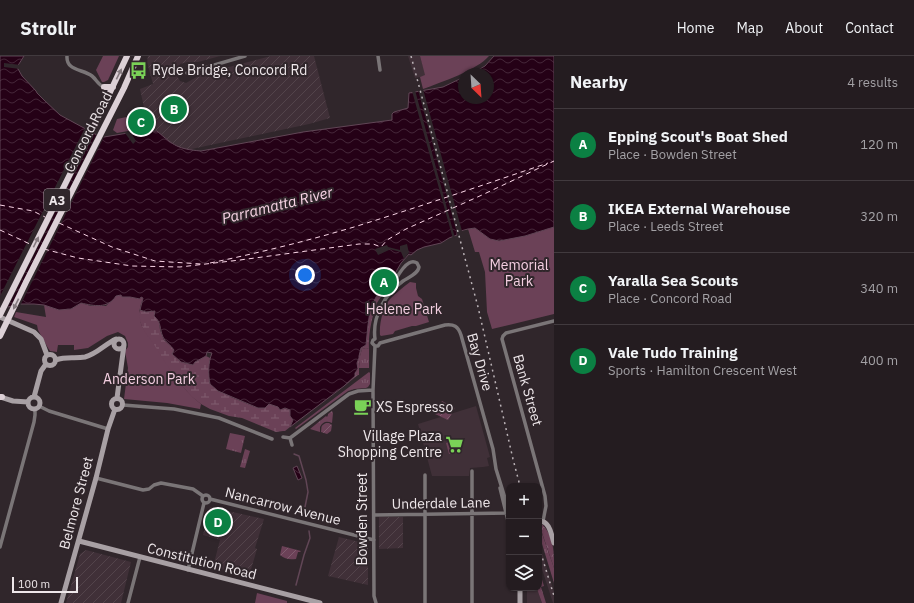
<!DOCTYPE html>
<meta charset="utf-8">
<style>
:root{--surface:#241c20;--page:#30292d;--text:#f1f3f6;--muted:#a3a1a5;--line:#413a3e;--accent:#0b8043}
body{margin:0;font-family:"IBM Plex Sans",sans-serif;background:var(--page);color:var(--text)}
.controls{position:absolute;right:12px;bottom:12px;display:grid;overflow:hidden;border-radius:8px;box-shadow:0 1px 3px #0004}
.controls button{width:36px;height:36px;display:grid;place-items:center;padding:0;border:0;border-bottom:1px solid var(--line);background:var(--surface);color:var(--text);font:20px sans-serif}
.compass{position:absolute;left:458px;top:12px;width:36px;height:36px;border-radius:50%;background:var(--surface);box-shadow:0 1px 3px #0004;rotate:155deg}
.scale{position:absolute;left:12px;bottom:10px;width:66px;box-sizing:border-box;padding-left:4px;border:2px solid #eee7ea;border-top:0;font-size:11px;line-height:14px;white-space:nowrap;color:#eee7ea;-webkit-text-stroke:3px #30262b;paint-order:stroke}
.you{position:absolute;left:305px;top:219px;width:14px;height:14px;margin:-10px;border:3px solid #fff;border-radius:50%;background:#1a73e8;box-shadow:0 0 0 6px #1a73e833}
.badge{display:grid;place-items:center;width:26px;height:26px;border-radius:50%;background:var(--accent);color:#fff;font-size:13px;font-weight:700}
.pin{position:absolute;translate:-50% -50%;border:2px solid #fff;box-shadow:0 1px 4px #0006}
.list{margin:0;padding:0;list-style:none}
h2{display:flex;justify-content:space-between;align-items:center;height:52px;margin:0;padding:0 16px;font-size:17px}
h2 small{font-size:13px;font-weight:400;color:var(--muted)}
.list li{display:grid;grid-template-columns:26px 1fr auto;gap:12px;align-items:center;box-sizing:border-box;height:72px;padding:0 16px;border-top:1px solid var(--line)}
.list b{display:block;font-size:15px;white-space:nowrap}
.list p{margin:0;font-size:13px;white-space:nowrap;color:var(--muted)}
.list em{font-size:13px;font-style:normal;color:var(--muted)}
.icon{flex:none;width:22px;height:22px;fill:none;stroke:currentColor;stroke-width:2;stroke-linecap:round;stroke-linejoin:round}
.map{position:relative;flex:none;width:554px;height:547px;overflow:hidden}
header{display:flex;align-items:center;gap:24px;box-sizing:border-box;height:56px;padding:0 20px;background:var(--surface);border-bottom:1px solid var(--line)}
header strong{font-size:19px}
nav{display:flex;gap:22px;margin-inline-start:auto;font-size:14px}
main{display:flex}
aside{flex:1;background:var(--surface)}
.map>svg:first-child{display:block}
</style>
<header>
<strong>Strollr</strong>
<nav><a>Home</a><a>Map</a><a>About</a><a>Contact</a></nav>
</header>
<main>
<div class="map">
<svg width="554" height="547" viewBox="0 0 554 547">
<defs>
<pattern id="industrial-furrows" width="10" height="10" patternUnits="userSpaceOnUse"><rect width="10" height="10" fill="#403038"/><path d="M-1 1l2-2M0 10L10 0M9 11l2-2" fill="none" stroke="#53444b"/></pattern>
<pattern id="grass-tufts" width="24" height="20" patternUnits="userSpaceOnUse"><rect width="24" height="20" fill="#6b4157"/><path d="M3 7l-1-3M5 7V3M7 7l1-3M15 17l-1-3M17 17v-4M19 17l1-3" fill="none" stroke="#805c6f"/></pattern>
<pattern id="forest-crowns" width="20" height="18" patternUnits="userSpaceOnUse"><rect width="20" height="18" fill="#6b4157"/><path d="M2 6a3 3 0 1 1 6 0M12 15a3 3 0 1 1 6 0" fill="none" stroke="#805c6f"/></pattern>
<pattern id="wetland-marsh" width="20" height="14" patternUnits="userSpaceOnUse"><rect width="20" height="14" fill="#6b4157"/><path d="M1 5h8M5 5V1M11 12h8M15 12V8" fill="none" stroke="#805c6f"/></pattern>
<pattern id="garden-furrows" width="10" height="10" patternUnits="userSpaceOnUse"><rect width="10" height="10" fill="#6b4157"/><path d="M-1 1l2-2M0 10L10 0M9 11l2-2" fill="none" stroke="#805c6f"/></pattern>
<pattern id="water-waves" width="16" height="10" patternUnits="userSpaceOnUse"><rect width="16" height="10" fill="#250116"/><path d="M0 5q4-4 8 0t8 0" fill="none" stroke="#452638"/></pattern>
</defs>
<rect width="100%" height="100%" fill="#30262b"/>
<path fill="#403038" d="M408 0H420L426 20 415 22Z
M476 350 490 401 487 402 489 410 483 411 470 412 469 420H432L418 368Z
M539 487 554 536V547H553L539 504Z
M527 533H537L542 547H527Z"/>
<path fill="url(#industrial-furrows)" d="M148 0H220L198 6H188L180 8 176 18 180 25 186 27 202 18 271 0H314L330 62 309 68 187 94 172 89 157 75 148 70 140 33 153 28 147 6Z
M210 451 264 463 255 492 257 493 249 520 213 511 220 484 203 479Z
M379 461H403V492L379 493Z
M339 481 368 488V529L328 520Z
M86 494 131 506 121 547H66L80 498Z"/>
<path fill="url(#grass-tufts)" d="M366 292 369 293V312H359L360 300 362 293Z
M369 316 370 317V328L368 331 366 332 354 333 348 335 296 373 295 372Z
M332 355 333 357 332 367C327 365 323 365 320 371V376L310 373 326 360 327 361 328 359V358Z
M230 377 245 380 241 397 226 393Z
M245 393 250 395 245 412 240 411Z
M539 469 554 512V527L539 478Z
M539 514 544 530 541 531 546 547H542L537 533H534V532H539Z"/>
<path fill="url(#forest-crowns)" d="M539 468 543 469C554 481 554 497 554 512Z"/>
<path fill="url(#wetland-marsh)" d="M381 231 384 237C382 240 379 243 377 247 372 261 368 278 369 293L366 292 362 293 360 300 361 302 359 308V319H358L344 330V322L375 235Z
M140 254 146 256 155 254 159 264 160 274 164 284 172 291 181 306 193 309 195 306 206 300 210 302 209 319 231 341 258 352 269 348 290 354 293 364 290 371 285 375H283L276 376 242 362 229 360 210 353 201 348 192 341 174 321 147 284 138 260Z"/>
<path fill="#6b4157" d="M103 0H119L108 24 104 26H102L96 14Z
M420 0H489C477 14 442 26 423 33L420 21 425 19Z
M136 59 139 73 117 77 113 74 117 63Z
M554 171V258L492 273 487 256 485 216 479 196H475L468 173 475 172 490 183 525 180Z
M410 226 416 227V232L418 240 422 243 429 266 416 270H412L395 275 393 278 381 280 380 279C379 268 383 251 390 243 396 237 403 231 410 226Z
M121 239 122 241H130L140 243 141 241 143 242C141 248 138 256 140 263 141 272 148 280 153 287 167 309 180 332 201 348L200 353 167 347 124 343 128 312 125 295 128 291V287L125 280 118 276 107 280 88 292 74 294V289H58L57 295V296L50 295 48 292 38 274 37 269 14 261 16 256 46 261 44 249 59 254 71 253 81 247 91 250H106L116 240Z
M454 384 458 396 449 398 446 387Z
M257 537 287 545V547H255Z"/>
<path fill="url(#garden-furrows)" d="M442 345 455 352 448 364 435 358Z
M326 367H329L332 369 331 375 327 378 321 376C322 371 320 370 326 367Z
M282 490 301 495 300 496H298L296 503C289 504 285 503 280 499Z"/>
<path fill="url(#water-waves)" stroke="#614656" d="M0 0H24L17 11 22 20 36 35 37 37 44 44 60 59 95 78 104 81 134 76 157 75C174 90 178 93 201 95L303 76 392 64V58L394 56 408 52 409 37 443 31 464 21V42H488V18H471L485 10 494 0H554V171L525 180 499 185 490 183 475 172 468 173 457 176V179L449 182 441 187 424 191 417 194 411 199 409 198 401 207 393 221 381 219 380 229V234L375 243 370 255 368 269 366 289 361 292 359 300V302L357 307 358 313 355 317V320L344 330 290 371 293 364 290 360V354L285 352 280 354 278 351 269 348 265 352H258L218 335 210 328C208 318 208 307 212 297L207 296 206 300 195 306 193 309 181 306 172 298 174 294C171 289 165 286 163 281 159 272 162 267 154 260L155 255 146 256 140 254 143 242 141 241 140 243 130 241H122L121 239 116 240C108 253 94 250 81 247L71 253 59 254 44 249 34 248H20L4 252 0 251Z
M297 410 302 422 298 424 293 412Z"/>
<path fill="#30262b" d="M4 7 21 9 19 11 20 13 4 11Z
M423 33 462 175 467 174 468 175 459 178V180L458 181 418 34Z
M415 34 455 182 453 183 412 35Z
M86 70 95 76 7 253H0V240Z
M130 75 136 85 133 88 125 77Z
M97 77 105 79 20 250 10 253Z
M407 188 409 197 404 203 401 196 389 193V194L378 199 375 193 387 189 388 191 400 194V190Z"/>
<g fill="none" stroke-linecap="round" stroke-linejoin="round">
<path stroke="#614656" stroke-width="1.5" d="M294 398 299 400 306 424 308 436 305 451 306 460
M296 529 304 499 310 482 309 475"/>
<path stroke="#f8d4e5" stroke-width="1" stroke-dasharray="5 4" stroke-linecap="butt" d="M0 149 33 155 45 161
M59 167 112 191 155 205 201 208
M0 174 32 189
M44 193 78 202 132 210 180 211 240 204 359 188H373L381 191 387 184 406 173 482 139 554 105
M210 207C258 197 307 185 354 171 419 151 483 129 548 107"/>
<path stroke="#7a7577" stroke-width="3.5" d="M67 0C66 15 83 13 92 20 97 24 98 29 104 31
M378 0 380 14
M187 17 245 0
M375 290H378L380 287 445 269C454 268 458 270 461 279L493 393 496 413 509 455
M375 290 373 334 374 540 376 547
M375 290 372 287 373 284 375 283C372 260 385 238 403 225 409 221 418 218 419 211L417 207C414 205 412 205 409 207 401 211 389 235 385 244
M123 349 174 353 219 362 272 383
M39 350 49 355 108 373
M283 381 290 382
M292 389 290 382 349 338 358 335 373 334
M425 419V547
M96 422 143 434 149 433 154 429 161 427 193 433 203 440
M500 432 509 469
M202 443a4 4 0 1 1 8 0a4 4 0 1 1-8 0Z
M210 443 374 484
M374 459 509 457
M543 465 546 450 545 440 502 283 503 280 506 277 554 265
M0 491 34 366 35 359V353
M188 514 204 447
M128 547 140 501
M472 547V415"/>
<path stroke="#a8a0a4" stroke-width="5" d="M0 261 34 276 41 283 47 299
M114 288a5 5 0 1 1 10 0a5 5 0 1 1-10 0Z
M44.5 304a5.5 5.5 0 1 1 11 0a5.5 5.5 0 1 1-11 0Z
M56 304C66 300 75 303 85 301 97 298 105 288 116 283
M0 341 13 345 28 346
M34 341 41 315 46 308
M28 347a6 6 0 1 1 12 0a6 6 0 1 1-12 0Z
M117 342 124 289
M111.5 348a5.5 5.5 0 1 1 11 0a5.5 5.5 0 1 1-11 0Z
M539 465C550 465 551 478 554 487
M509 470V474
M79 485 320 547
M61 547 96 422 108 373 115 353
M520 547V532"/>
<path stroke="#dcd0d6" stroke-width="6" d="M104 31H113
M0 259 96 66 127 0
M0 280 26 226 124 32 138 0
M0 341H2"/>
<path stroke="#bcb4b8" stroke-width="1.5" stroke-dasharray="2 4" stroke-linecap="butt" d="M411 0 478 251 513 403 520 430
M539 491 554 540"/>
</g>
<defs><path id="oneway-solid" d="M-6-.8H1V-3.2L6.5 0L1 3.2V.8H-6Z"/></defs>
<g fill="#867b80">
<use href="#oneway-solid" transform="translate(119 18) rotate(-64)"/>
<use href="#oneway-solid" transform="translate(36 186) rotate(-64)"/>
<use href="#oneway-solid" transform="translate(16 248) rotate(116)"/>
</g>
<defs>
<symbol id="bus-bare" viewBox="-9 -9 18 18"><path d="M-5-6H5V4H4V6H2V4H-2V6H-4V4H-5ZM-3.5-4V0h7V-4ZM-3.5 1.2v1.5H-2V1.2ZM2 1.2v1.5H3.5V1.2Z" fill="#7ad157" stroke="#30262b" stroke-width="2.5" paint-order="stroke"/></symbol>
<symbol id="cafe-bare" viewBox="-9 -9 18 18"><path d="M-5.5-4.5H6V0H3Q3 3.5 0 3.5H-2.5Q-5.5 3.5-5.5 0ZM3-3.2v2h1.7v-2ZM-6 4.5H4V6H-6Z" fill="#7ad157" stroke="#30262b" stroke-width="2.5" paint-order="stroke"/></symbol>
<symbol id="supermarket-bare" viewBox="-9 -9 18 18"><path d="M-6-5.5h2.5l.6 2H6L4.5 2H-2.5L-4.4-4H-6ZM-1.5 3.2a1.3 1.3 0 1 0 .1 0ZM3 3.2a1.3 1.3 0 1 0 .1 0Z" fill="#7ad157" stroke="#30262b" stroke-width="2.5" paint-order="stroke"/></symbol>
</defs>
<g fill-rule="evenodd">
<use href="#bus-bare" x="126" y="2" width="25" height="25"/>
<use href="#cafe-bare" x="350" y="338" width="25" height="25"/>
<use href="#supermarket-bare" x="442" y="376" width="25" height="25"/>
</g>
<g text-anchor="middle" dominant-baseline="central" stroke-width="4" stroke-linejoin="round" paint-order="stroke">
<rect fill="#30262b" stroke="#b5adb1" stroke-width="1" x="44" y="133" width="26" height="22" rx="3"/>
<g font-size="13" font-weight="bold" fill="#eee7ea">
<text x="57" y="144">A3</text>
</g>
<g font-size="14" fill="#eee7ea" stroke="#30262b" text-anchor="start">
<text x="152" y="14">Ryde Bridge, Concord Rd</text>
<text x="376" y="351">XS Espresso</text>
<text x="442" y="380" text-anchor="end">Village Plaza<tspan x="442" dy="16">Shopping Centre</tspan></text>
</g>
<g font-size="14" fill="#eee7ea" stroke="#30262b">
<text transform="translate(88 76) rotate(-63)">Concord Road</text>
<text transform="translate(480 306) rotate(74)">Bay Drive</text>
<text transform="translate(528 334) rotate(74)">Bank Street</text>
<text transform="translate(76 447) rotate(-75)">Belmore Street</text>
<text transform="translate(441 447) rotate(-1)">Underdale Lane</text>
<text transform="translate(283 450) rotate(14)">Nancarrow Avenue</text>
<text transform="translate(362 463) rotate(-90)">Bowden Street</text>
<text transform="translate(202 505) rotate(14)">Constitution Road</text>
</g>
<g font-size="14" fill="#f4cfe1" stroke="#30262b">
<text x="519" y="209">Memorial<tspan x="519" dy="16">Park</tspan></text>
<text x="404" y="253">Helene Park</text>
<text x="149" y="323">Anderson Park</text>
</g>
<g font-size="15" font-style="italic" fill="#f8d4e5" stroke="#30262b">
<text transform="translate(277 149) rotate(-14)">Parramatta River</text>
</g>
</g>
</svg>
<div class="controls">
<button>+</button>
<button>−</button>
<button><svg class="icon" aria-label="layers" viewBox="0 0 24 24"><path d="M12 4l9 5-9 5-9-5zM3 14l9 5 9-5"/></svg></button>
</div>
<svg class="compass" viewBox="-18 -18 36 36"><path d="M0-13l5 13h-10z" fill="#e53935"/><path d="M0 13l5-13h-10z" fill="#a3a1a5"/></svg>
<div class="scale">100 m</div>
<div class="you"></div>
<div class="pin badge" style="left:384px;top:226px">A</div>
<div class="pin badge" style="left:174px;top:53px">B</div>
<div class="pin badge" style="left:141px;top:66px">C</div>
<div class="pin badge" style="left:218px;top:466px">D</div>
</div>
<aside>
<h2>Nearby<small>4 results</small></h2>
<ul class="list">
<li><span class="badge">A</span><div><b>Epping Scout's Boat Shed</b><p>Place · Bowden Street</p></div><em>120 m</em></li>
<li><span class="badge">B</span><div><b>IKEA External Warehouse</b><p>Place · Leeds Street</p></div><em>320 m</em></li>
<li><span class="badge">C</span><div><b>Yaralla Sea Scouts</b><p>Place · Concord Road</p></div><em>340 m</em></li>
<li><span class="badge">D</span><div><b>Vale Tudo Training</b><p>Sports · Hamilton Crescent West</p></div><em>400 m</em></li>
</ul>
</aside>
</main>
